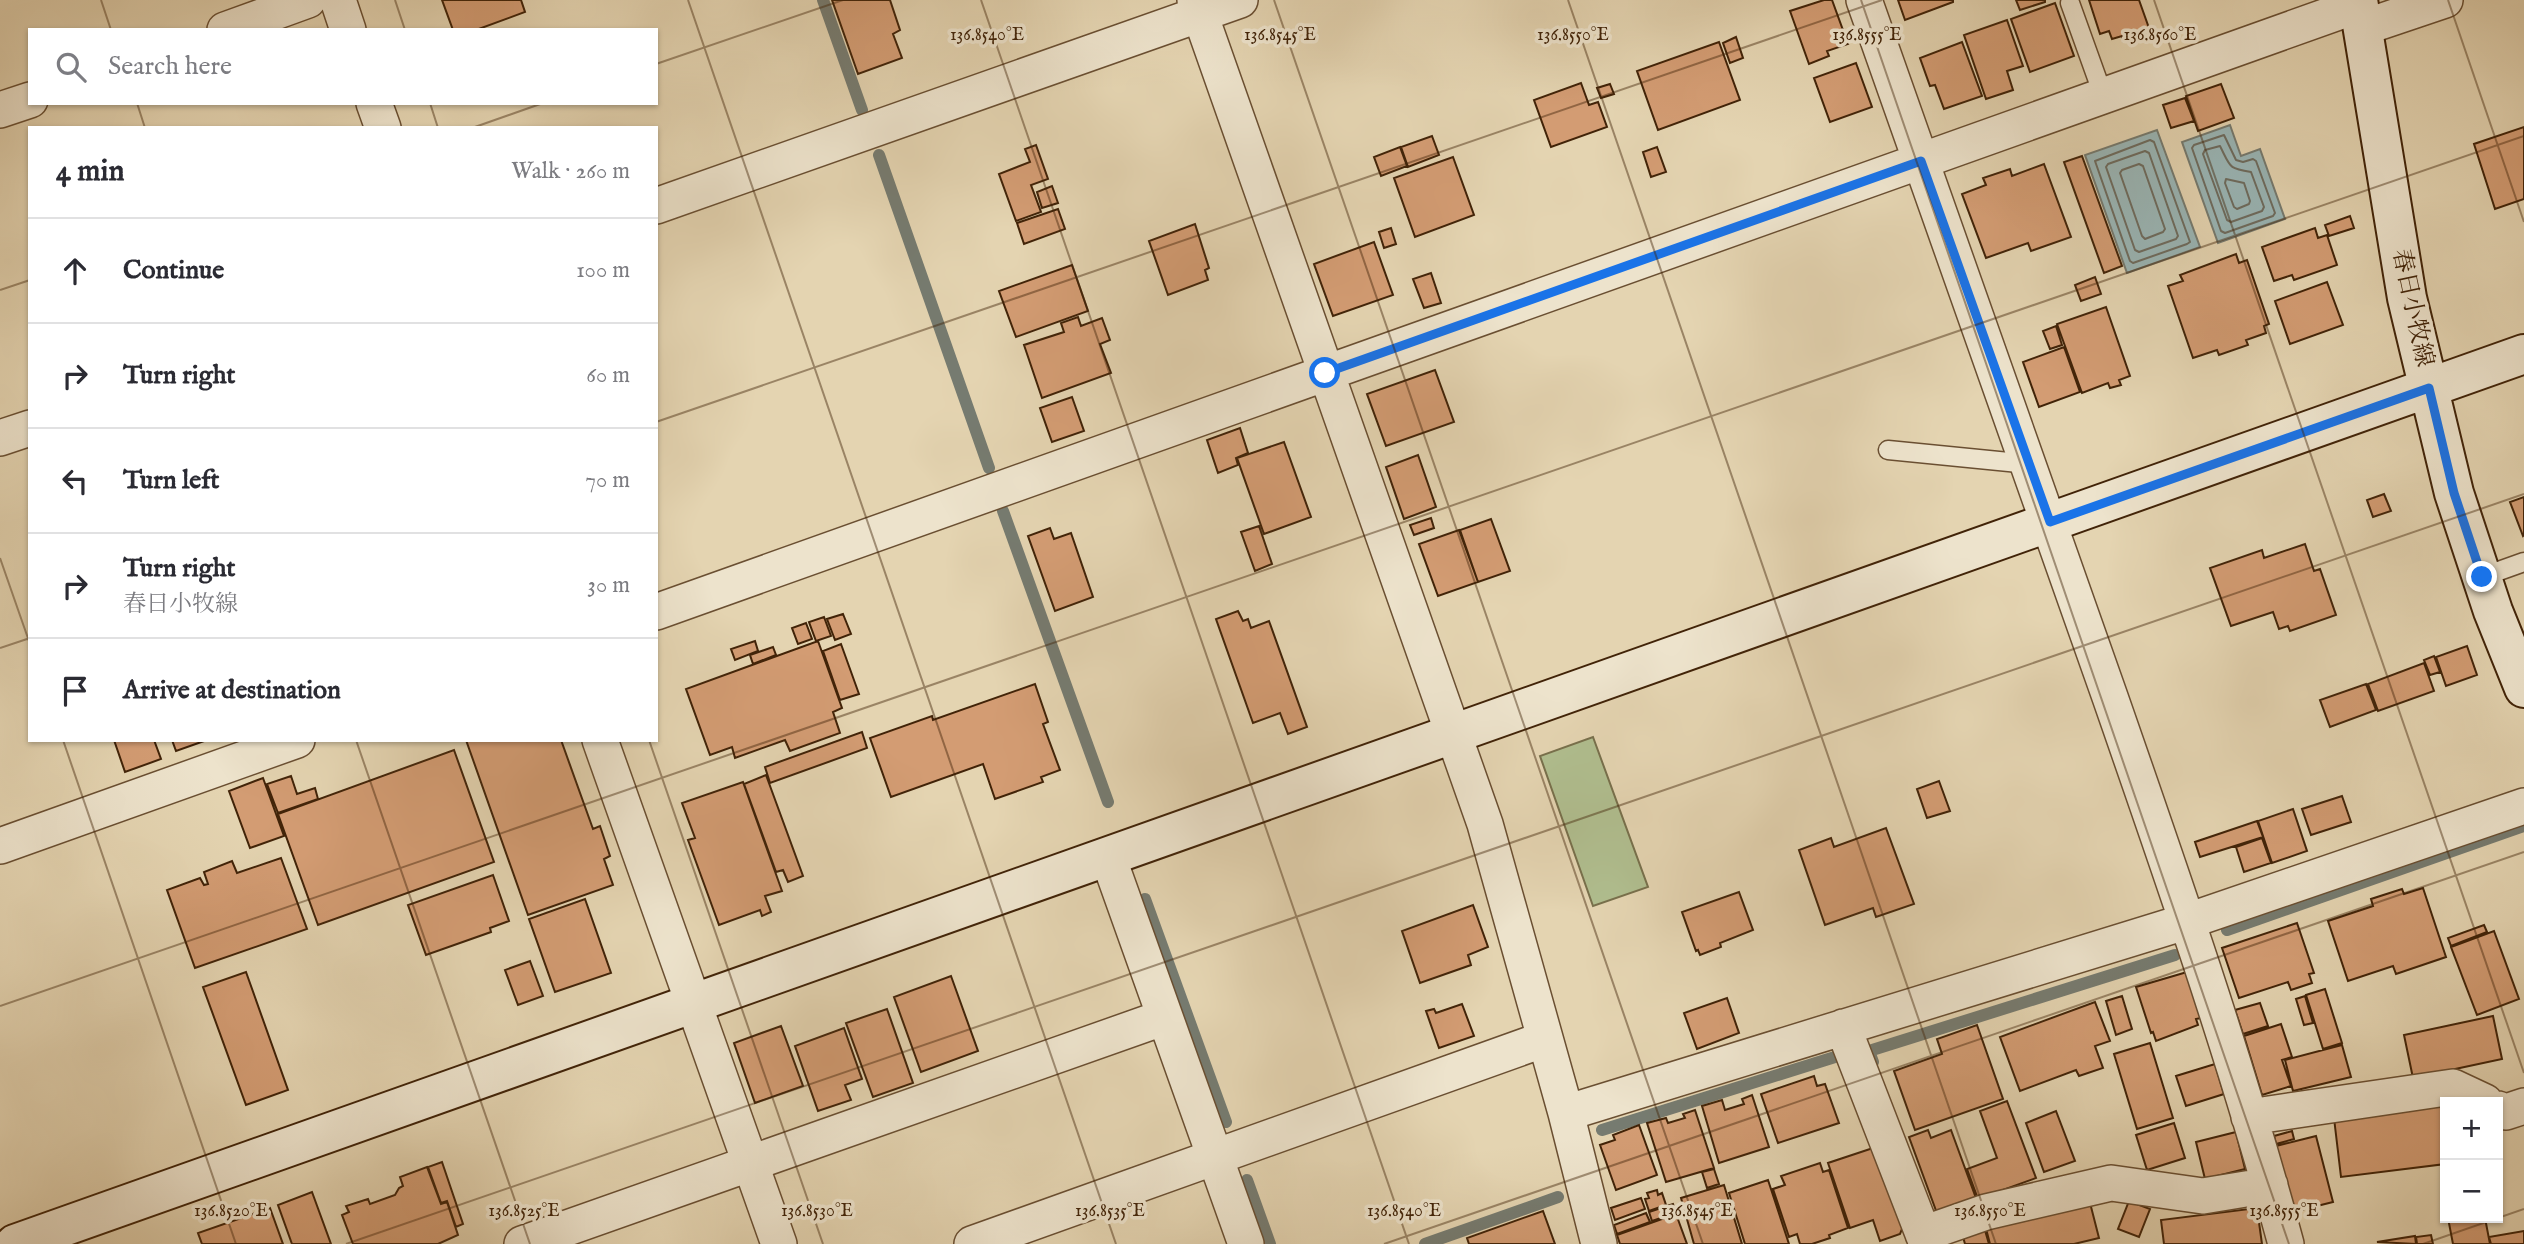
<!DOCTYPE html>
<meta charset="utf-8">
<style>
:root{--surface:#fff;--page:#f7f7f7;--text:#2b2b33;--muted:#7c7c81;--line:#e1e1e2}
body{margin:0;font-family:"IM FELL English","Noto Serif JP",serif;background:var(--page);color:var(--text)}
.controls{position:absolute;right:21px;bottom:21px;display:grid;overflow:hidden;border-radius:0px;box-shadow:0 2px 5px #0004}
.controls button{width:63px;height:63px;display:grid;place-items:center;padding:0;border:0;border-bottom:2px solid var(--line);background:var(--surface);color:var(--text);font:35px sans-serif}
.stop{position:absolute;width:21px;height:21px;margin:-16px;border:5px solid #1a73e8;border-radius:50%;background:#fff}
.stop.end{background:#1a73e8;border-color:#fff;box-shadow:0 2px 7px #0008}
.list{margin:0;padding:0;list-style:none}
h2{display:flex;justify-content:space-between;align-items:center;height:91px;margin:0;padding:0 28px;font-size:30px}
h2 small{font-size:23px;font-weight:400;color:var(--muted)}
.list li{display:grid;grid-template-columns:46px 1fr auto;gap:21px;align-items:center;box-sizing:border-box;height:105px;padding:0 28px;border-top:2px solid var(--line)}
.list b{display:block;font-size:26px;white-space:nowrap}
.list p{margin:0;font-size:23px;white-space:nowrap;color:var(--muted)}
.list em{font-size:23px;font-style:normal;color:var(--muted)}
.icon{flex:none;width:38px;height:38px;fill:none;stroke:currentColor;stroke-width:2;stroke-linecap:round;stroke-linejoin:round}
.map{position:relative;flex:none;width:2524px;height:1244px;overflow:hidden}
.search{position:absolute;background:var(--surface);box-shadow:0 2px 5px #0004;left:28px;top:28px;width:630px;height:77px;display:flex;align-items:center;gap:18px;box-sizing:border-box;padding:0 24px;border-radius:0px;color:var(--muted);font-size:26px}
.panel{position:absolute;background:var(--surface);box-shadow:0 2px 5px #0004;left:28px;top:126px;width:630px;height:616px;border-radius:0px}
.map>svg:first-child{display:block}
</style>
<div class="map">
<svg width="2524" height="1244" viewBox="0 0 2524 1244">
<rect width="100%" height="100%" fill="#e4d4b1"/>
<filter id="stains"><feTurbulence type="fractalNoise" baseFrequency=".00286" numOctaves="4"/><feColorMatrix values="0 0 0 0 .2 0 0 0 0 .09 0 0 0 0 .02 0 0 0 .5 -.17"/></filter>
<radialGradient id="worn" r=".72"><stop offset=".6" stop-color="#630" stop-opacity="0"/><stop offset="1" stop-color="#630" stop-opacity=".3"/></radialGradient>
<path fill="#b0be8f" stroke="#78704c" stroke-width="2" d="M1593 737 1648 887 1593 906 1540 756Z"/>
<path fill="#9ab6b6" stroke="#767b70" stroke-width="2" d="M2230 125 2241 156 2260 149 2285 219 2218 243 2182 142Z
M2157 130 2200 247 2127 273 2085 155Z"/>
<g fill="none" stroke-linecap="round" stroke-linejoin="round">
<path stroke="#6e6c5f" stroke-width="2" d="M2224 135 2236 160 2243 162 2253 159 2256 161 2275 213 2273 216 2225 233 2221 231 2192 148 2194 145Z
M2150 140 2154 142 2190 242 2187 244 2133 263 2130 261 2095 161Z
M2220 146C2231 168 2228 168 2251 172L2264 207 2262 211 2231 222 2227 220 2203 154 2205 150Z
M2145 151 2149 153 2178 236 2176 239 2139 252 2135 250 2106 167 2108 164Z
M2139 164 2143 166 2165 229 2163 232 2145 239 2142 236 2120 173 2122 170Z
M2226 179 2244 183 2250 201 2249 204 2237 209 2234 207 2225 183Z"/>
<path stroke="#767b70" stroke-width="12" d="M823 0 862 110
M879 155 989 468
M1003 511 1108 802
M1145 899 1226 1122
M2227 930 2524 826
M1873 1062 1869 1051 2175 955
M1602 1130 1835 1057
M1247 1180 1270 1244
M1425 1244 1558 1197"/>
</g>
<path fill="#d39c73" stroke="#412308" stroke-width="2" d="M442 0H521L525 12 476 30H453Z
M832 0H890L900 30 893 34 902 58 858 74Z
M1824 0H1832L1848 44 1827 51 1829 56 1809 64 1790 11Z
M1898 0H1953V2L1905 20Z
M2016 0H2045V2L2020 10Z
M2089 0H2139L2150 31 2123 41 2122 36 2112 39 2109 31 2100 34Z
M2055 3 2074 56 2030 72 2011 19Z
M2007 20 2023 66 2007 71 2013 90 1986 99 1964 35Z
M1736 37 1743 58 1730 63 1723 43Z
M1719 42 1740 100 1658 130 1637 71Z
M1962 42 1982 96 1944 109 1935 85 1930 86 1920 58Z
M1856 63 1872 107 1830 122 1814 78Z
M1581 83 1589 105 1598 102 1607 127 1551 147 1534 100Z
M1610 84 1614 94 1601 98 1597 88Z
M2221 84 2234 118 2198 131 2186 96Z
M2185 98 2194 121 2171 128 2163 105Z
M2524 127V199L2495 209 2474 144Z
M1432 136 1439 155 1408 167 1401 147Z
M1036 145 1048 179 1031 185 1041 212 1016 221 999 174 1030 162 1025 149Z
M1400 147 1407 166 1381 176 1374 157Z
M1657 147 1666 172 1651 177 1643 152Z
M2082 156 2122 266 2104 273 2064 162Z
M1453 157 1474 215 1415 237 1394 178Z
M2044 164 2071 237 2031 251 2028 243 1986 258 1962 194 1986 185 1983 178 2010 169 2012 176Z
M1052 186 1058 203 1042 208 1037 192Z
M1058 209 1065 229 1024 244 1017 223Z
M2350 216 2354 228 2329 236 2325 225Z
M1195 224 1209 268 1205 270 1208 280 1168 295 1149 241Z
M1391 228 1396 244 1384 248 1379 232Z
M2315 228 2318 238 2327 235 2337 265 2294 280 2292 275 2274 281 2262 247Z
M1374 242 1393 295 1333 316 1314 264Z
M2236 254 2239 263 2247 260 2269 324 2264 326 2266 333 2246 340 2248 345 2219 355 2217 350 2193 358 2168 286 2183 281 2180 275Z
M1072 265 1088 311 1016 337 999 291Z
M1431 273 1441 303 1424 308 1413 279Z
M2095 277 2101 294 2081 301 2075 285Z
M2327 282 2343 325 2290 344 2275 301Z
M2106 307 2130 376 2119 380 2121 385 2110 388 2108 383 2082 393 2057 324Z
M1078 317 1081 326 1102 318 1110 340 1100 344 1111 373 1042 398 1024 345 1064 332 1061 323Z
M2056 326 2062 345 2050 349 2043 331Z
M2064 347 2080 392 2039 407 2023 362Z
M1435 370 1454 422 1386 446 1367 394Z
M1072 397 1084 431 1052 442 1040 408Z
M1240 428 1248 453 1236 458 1238 465 1218 473 1207 440Z
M1284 442 1311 517 1264 534 1237 458Z
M1418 455 1436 507 1404 519 1386 467Z
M2384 494 2391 511 2373 517 2367 500Z
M2524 497V535L2523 536 2510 502Z
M1431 518 1434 528 1414 535 1410 525Z
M1491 519 1510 571 1478 582 1460 530Z
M1259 526 1272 564 1255 571 1241 532Z
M1050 528 1054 539 1071 533 1093 597 1055 611 1028 536Z
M1459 530 1478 582 1438 596 1419 544Z
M2305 544 2314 571 2320 569 2336 615 2290 631 2288 626 2279 629 2273 612 2231 626 2210 568 2262 550 2264 558Z
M1238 611 1243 621 1248 619 1251 628 1269 621 1307 727 1288 734 1280 713 1253 723 1216 619Z
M843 614 851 634 835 640 827 619Z
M824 617 831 636 816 641 809 622Z
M806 623 812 639 798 644 792 628Z
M755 641 758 651 735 660 731 649Z
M818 641 842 708 833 712 840 733 790 751 785 740 735 758 732 747 710 755 686 689Z
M841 644 859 694 840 700 823 651Z
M2467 646 2477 675 2446 686 2436 657Z
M773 647 776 655 753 664 750 655Z
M2434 656 2440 672 2430 675 2424 660Z
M2424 663 2434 691 2378 711 2368 684Z
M1035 684 1048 722 1043 724 1060 770 1041 777 1043 782 995 799 983 764 891 797 870 738 932 716 933 720Z
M2366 684 2376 710 2330 727 2320 700Z
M862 732 867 748 770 783 765 767Z
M114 740H154L161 759 125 772Z
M172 740H207L176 751Z
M466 740H561L593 829 600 826 610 856 604 859 613 885 528 915Z
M454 750 494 862 318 925 278 814Z
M766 775 803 876 788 882 783 870 776 872 744 784Z
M291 776 297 794 315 788 318 799 278 813 267 784Z
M263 778 284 836 250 848 229 791Z
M1939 781 1950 811 1927 818 1917 789Z
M743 782 782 891 765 896 771 912 762 916 760 910 719 925 688 840 695 838 682 803Z
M2342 796 2351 822 2311 835 2302 809Z
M2293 809 2307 851 2272 863 2258 821Z
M2257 821 2263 837 2200 857 2195 842Z
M1886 828 1914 904 1876 917 1873 908 1825 925 1799 850 1831 838 1834 847Z
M2262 838 2271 863 2244 872 2236 847Z
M281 858 307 929 195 968 167 890 200 878 204 885 208 884 204 872 232 861 237 873Z
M493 875 509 921 490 928 491 932 426 955 408 905Z
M2423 888 2446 957 2396 974 2393 966 2348 981 2328 921 2373 906 2371 899 2402 889 2404 894Z
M1739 892 1753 930 1720 943 1721 947 1700 955 1698 950 1696 951 1682 912Z
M585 899 611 973 555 992 529 919Z
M1473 905 1488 947 1468 955 1471 965 1420 983 1402 931Z
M2297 923 2314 973 2309 974 2312 983 2291 990 2288 982 2239 998 2222 948Z
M2484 925 2487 932 2451 946 2448 938Z
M2494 931 2519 999 2477 1015 2451 947Z
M530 961 543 996 518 1005 505 970Z
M246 972 288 1090 246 1105 203 987Z
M2187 972 2201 1018 2196 1019 2198 1025 2156 1041 2153 1032 2151 1033 2136 987Z
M951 976 978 1051 921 1072 894 997Z
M2325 989 2342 1043 2323 1049 2306 995Z
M2122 996 2132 1029 2116 1035 2106 1001Z
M2305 996 2313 1023 2304 1025 2296 999Z
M1727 998 1739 1033 1697 1049 1684 1013Z
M2095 1002 2110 1041 2095 1046 2103 1068 2079 1076 2076 1070 2020 1091 2000 1037Z
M2260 1003 2268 1026 2243 1034 2235 1010Z
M1462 1004 1474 1036 1439 1048 1426 1011 1434 1009 1436 1013Z
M887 1009 913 1083 873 1097 846 1023Z
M2493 1016 2502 1059 2413 1078 2404 1035Z
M2281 1024 2292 1057 2282 1060 2291 1086 2262 1095 2244 1036Z
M1977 1025 2003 1099 1915 1130 1894 1071 1942 1054 1937 1039Z
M781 1026 803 1086 755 1103 734 1043Z
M844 1028 862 1079 845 1085 851 1100 818 1111 795 1046Z
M2150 1043 2173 1118 2137 1129 2114 1054Z
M2342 1045 2351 1077 2293 1091 2285 1060Z
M2215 1064 2224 1094 2186 1106 2176 1076Z
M1814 1076 1817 1086 1825 1084 1839 1123 1778 1143 1761 1094Z
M1752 1095 1769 1147 1719 1163 1702 1106 1722 1100 1725 1110 1744 1104 1742 1099Z
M2007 1101 2036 1178 1978 1199 1967 1169 1997 1158 1980 1111Z
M2445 1105V1164L2341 1177 2334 1118Z
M1695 1110 1714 1168 1666 1182 1647 1123 1666 1118 1668 1123 1685 1118 1683 1114Z
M2056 1111 2075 1161 2044 1172 2026 1123Z
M2174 1123 2185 1158 2147 1170 2136 1135Z
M1639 1125 1657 1175 1616 1190 1600 1145 1615 1140 1613 1135Z
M1928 1130 1931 1138 1951 1130 1977 1201 1938 1216 1909 1137Z
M2292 1131 2294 1139 2276 1144 2274 1136Z
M2236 1132 2245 1169 2205 1179 2196 1142Z
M2316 1136 2333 1202 2293 1212 2276 1146Z
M1882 1145 1907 1217 1900 1234 1880 1241 1873 1220 1850 1228 1828 1163Z
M442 1162 463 1224 456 1227 447 1201 441 1203 428 1167Z
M1820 1163 1823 1172 1829 1170 1848 1228 1829 1235 1830 1238 1812 1244H1800L1797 1234 1789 1237 1773 1189 1785 1185 1781 1176Z
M427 1167 441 1204 447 1202 458 1235 438 1244H353L342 1215 349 1212 346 1206 368 1199 370 1204 395 1195 399 1188 403 1186 400 1177Z
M1714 1169 1719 1184 1707 1188 1702 1172Z
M1768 1180 1789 1244H1745L1729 1193Z
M1724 1185 1742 1244H1694L1681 1198Z
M1657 1190 1658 1195 1662 1193 1666 1205 1649 1211 1645 1199 1649 1198 1647 1193Z
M312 1192 331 1244H292L278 1205Z
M2088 1195 2099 1238 2074 1244H1990L1984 1221Z
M1641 1198 1645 1209 1615 1220 1611 1208Z
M2129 1201 2150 1209 2139 1237 2118 1229Z
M1673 1204 1676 1213 1652 1221 1649 1212Z
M270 1208 283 1244H202L198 1233Z
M2257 1208 2262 1244H2164L2161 1220Z
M1543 1211 1555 1244H1469L1467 1238Z
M1646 1213 1650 1222 1617 1234 1614 1225Z
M1676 1214 1687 1244H1620L1617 1235Z
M2448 1218H2485L2490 1244H2453Z
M1984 1227 1989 1244H1965L1962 1233Z
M2524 1231V1244H2491L2489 1237Z
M2431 1235 2433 1244H2417L2416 1237Z
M2415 1236 2416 1244 2377 1242Z"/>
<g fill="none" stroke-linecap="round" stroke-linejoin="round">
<defs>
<path id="lane" d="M2070 3 2103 95
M1888 450 2029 464
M2482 577 2524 562"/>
<path id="street" d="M338 0 348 30
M1195 0 1485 824 1566 1113 1599 1244
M1864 0C1947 232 2030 464 2110 697 2173 878 2236 1059 2286 1244
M2362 28 2445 0
M225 30 308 0
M374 103 383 128
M0 110 30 100
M656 206 1240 0
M0 438 30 428
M656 612 2358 5
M600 740 779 1244
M0 846 297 740
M1108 857 1246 1244
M1843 1027 1927 1244
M2498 1109 2506 1112 2524 1106
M1566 1113 2188 921 2524 806
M2249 1117 2453 1087 2485 1102
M1923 1234 1986 1212 2111 1183 2203 1196 2270 1185
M522 1244 1165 1017
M972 1244 1545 1039"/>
<path id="secondary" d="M2358 0 2407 298 2454 493 2493 611 2524 688
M15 1244 2524 354"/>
</defs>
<use href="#lane" stroke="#6a4f32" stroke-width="21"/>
<use href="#street" stroke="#6a4f32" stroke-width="38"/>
<use href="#secondary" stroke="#412308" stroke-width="42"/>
<use href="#lane" stroke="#ede3cc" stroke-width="18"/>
<use href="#street" stroke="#ede3cc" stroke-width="35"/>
<use href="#secondary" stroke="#ede3cc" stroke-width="38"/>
</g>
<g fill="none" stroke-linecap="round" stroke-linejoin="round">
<path stroke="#1a73e8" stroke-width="9" d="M1325 373 1921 161 2050 522 2429 388 2454 493 2482 577"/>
</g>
<path fill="none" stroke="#412308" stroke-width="2" stroke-opacity="0.45" d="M101 0 111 30M395 0 405 30M688 0 1116 1244M981 0 1409 1244M1274 0 1703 1244M1568 0 1996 1244M1861 0 2289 1244M2154 0 2524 1073M2448 0 2524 222M656 64 843 0M137 103 145 128M430 103 438 128M472 128 543 103M0 290 30 280M656 422 1882 0M0 558 30 644M0 648 30 638M63 740 236 1244M356 740 530 1244M649 740 823 1244M0 1006 2524 136M346 1244 2524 494M1384 1244 2524 852M2423 1244 2524 1209"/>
<g text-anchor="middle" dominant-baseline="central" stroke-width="7" stroke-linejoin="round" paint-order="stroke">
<g font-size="24" fill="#412308" stroke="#ede3cc">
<text transform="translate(2412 308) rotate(78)">春日小牧線</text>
</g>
</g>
<g font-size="18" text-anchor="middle" fill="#412308" stroke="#ede3cc" stroke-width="7" stroke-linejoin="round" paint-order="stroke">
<text x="987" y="40">136.8540°E</text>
<text x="1280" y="40">136.8545°E</text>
<text x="1573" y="40">136.8550°E</text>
<text x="1867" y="40">136.8555°E</text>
<text x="2160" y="40">136.8560°E</text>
<text x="231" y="1216">136.8520°E</text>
<text x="524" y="1216">136.8525°E</text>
<text x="817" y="1216">136.8530°E</text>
<text x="1110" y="1216">136.8535°E</text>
<text x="1404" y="1216">136.8540°E</text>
<text x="1697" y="1216">136.8545°E</text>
<text x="1990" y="1216">136.8550°E</text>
<text x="2284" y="1216">136.8555°E</text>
</g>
<rect width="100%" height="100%" filter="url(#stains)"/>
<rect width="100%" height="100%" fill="url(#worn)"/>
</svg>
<div class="controls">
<button>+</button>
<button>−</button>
</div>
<div class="stop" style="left:1325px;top:373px"></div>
<div class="stop end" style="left:2482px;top:577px"></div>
<div class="search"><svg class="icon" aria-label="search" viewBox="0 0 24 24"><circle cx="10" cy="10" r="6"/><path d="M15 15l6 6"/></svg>Search here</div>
<section class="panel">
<h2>4 min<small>Walk · 260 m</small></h2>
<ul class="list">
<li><svg class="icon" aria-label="ahead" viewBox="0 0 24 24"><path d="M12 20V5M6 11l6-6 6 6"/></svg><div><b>Continue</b></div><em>100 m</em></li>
<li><svg class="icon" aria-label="right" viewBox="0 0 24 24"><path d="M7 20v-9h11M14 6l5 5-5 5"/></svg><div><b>Turn right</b></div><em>60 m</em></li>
<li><svg class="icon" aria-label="left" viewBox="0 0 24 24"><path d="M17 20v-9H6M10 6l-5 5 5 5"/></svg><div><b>Turn left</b></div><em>70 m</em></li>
<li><svg class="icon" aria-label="right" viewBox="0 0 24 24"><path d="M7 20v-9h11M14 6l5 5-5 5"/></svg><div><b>Turn right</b><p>春日小牧線</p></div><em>30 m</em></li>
<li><svg class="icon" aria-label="arrive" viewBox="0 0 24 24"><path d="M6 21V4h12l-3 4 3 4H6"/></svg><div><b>Arrive at destination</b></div></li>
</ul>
</section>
</div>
